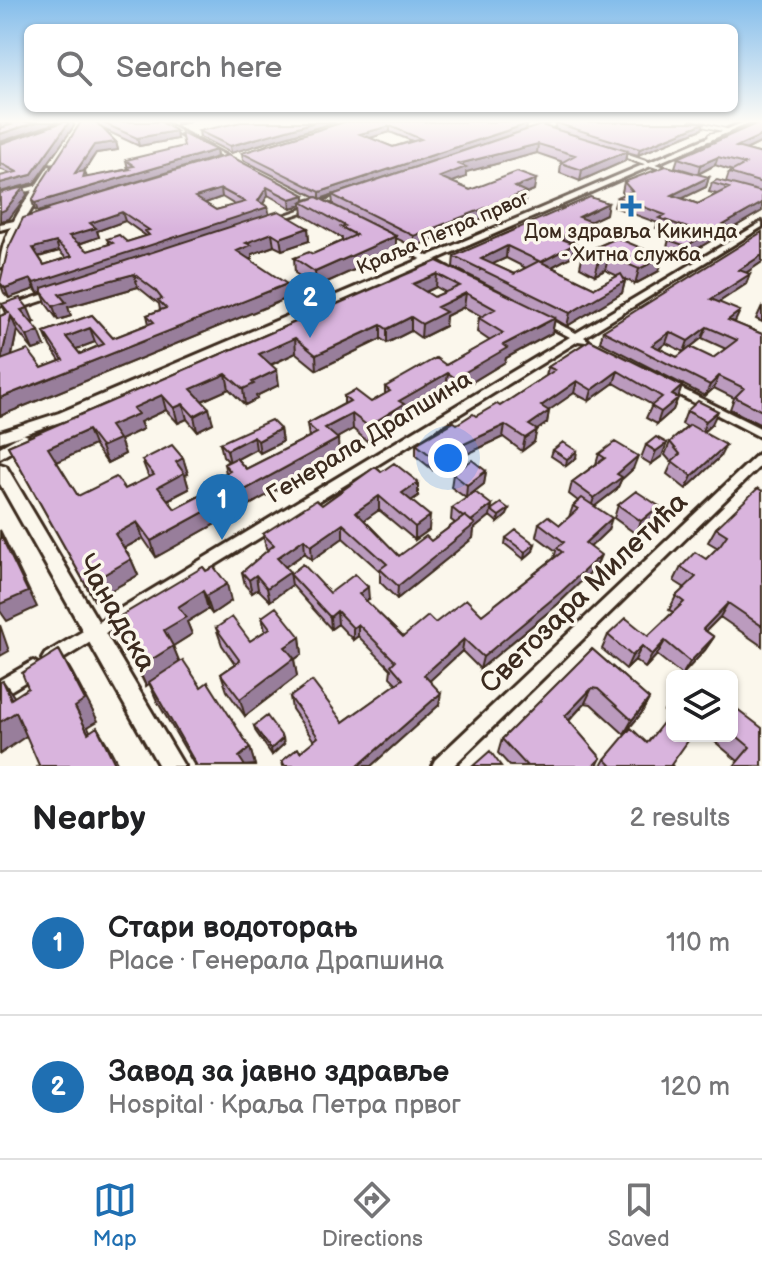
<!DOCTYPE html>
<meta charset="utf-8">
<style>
:root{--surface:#fff;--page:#f6f6f6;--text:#202124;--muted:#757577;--line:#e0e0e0;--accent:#1f6fb2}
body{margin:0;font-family:"Balsamiq Sans",sans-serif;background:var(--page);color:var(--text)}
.controls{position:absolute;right:24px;bottom:24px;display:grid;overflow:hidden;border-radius:12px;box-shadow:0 2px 6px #0004}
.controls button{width:72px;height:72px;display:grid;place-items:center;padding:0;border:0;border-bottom:2px solid var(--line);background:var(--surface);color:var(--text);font:40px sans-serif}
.you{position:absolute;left:448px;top:458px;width:28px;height:28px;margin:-20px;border:6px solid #fff;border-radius:50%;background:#1a73e8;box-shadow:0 0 0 12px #1a73e833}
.badge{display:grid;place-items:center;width:52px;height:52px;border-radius:50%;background:var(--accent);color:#fff;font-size:26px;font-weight:700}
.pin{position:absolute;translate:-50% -66px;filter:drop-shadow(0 2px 4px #0008)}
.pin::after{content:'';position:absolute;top:42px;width:28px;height:24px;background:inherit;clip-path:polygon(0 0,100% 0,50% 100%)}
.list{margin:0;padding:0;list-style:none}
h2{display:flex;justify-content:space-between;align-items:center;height:104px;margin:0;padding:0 32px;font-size:34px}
h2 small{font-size:26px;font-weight:400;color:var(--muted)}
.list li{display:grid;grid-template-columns:52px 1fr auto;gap:24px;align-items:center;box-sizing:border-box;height:144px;padding:0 32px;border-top:2px solid var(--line)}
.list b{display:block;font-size:30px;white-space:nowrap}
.list p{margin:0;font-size:26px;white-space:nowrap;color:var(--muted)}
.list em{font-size:26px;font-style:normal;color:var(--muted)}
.icon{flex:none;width:44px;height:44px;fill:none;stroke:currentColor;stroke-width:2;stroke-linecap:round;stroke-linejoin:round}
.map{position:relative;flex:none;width:762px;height:766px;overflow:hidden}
.search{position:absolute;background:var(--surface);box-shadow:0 2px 6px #0004;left:24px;right:24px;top:24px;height:88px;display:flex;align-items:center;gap:20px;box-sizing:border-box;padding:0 28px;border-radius:12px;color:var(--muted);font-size:30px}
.sheet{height:392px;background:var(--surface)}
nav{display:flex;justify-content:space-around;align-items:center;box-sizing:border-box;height:112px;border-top:2px solid var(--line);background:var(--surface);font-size:22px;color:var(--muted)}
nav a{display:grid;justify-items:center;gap:4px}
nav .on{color:var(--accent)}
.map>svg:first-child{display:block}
</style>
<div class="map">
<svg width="762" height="766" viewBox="0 0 762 766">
<rect width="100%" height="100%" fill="#fbf7ec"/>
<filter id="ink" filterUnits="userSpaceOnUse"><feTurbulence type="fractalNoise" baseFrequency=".0125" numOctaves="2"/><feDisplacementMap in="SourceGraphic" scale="16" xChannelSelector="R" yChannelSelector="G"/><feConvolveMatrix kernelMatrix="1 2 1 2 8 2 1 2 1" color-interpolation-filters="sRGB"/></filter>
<g filter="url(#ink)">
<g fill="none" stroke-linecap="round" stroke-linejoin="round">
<defs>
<path id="service" d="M692 122 728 131
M710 139V135L722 133"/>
<path id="minor" d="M157 122H163L237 162 232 163Z
M558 122H566L536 132 531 131Z
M613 150 676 171 677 172 672 173 611 153V151Z
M39 185 41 186V188L0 199V195Z
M345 194 348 196 347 197 279 220 274 219Z
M762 222V227L584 337 588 340 586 342 578 341 55 664 50 666 45 664 42 659 45 654 570 337 541 322 540 320 541 318H547L576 333Z
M382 234H388L449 268 448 270H442L382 238Z
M54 291H60L61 293 60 295 0 315V309Z
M668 382 762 429V438L664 387 663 385 664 383Z
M762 453V464L453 766H432L435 760 758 454Z
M33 661 38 664 41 669 38 674 0 697V680Z"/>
<path id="tertiary" d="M744 122H752L69 419 0 442V432L59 413Z
M19 220H22V224L0 230V224Z
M23 434 28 436 30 439 28 442 0 458V447Z"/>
<path id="secondary" d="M49 166 56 168 24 222 5 265 0 268C0 232 30 196 49 166Z
M0 464 6 466 184 766H159L0 484Z"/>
</defs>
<use href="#service" stroke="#3b2a1e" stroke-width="6"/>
<use href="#minor" stroke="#3b2a1e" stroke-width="6"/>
<use href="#tertiary" stroke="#3b2a1e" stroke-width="6"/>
<use href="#secondary" stroke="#3b2a1e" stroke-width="6"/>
<use href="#service" stroke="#fbf7ec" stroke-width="3"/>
<use href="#minor" fill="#fbf7ec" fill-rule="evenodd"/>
<use href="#tertiary" fill="#fbf7ec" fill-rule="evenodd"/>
<use href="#secondary" fill="#fbf7ec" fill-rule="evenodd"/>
</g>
<path fill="#bb9bbe" stroke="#3b2a1e" stroke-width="2" fill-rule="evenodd" d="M0 122H59L0 142V128H1Z
M81 122H161L177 139 139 146 103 129 116 142 118 150 96 153 84 172 85 171 87 178 128 169 126 160 216 150 217 157 99 193 228 155 305 200 316 197 243 160 242 153 344 122 527 124 526 130 321 199 333 204 332 195 555 129 556 123H704L702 129 638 155 627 152 625 161 580 181 560 173 561 163 563 162 537 153 466 172V177L452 182 470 190H534L526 193 525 202 414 247 396 238V251L316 287 295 273 294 258 313 254 342 241V238L303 215 302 205 291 208 268 195 263 204 268 207 269 214 308 228 309 241 282 250 274 246 252 254V258L249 260 288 298 0 416 6 313 2 304 34 322H32L45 346 33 350 17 330 12 356 42 368 60 361 50 346 44 332 92 315 113 338 149 324 147 315 160 310 159 304 138 287 68 307 71 316 58 320 47 305 42 292 38 293 35 289 9 298 4 293 0 283 46 211V209L38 212 35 210 32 201ZM390 132 412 141 393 147 369 138ZM222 197 235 205 216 210 205 203ZM125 221 146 236 127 242 107 239 109 244 88 251 79 244 99 237 97 231ZM59 251 66 258 44 265 39 257ZM95 342 98 346 80 354 76 349Z
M258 122H336L231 153 200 137 199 131Z
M762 122V142L746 150 762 154V211L683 257 666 250 669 240 677 235 656 228 658 223 614 207 617 197 624 194 622 192 624 182 709 177 706 187 682 198 698 204 717 194 709 192 712 183 726 182 729 173 733 171 715 165 698 174 675 167 678 158Z
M74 126 34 183 0 169V144Z
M606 214 590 221V233L570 243 572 256 552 267 595 288 618 276 605 270 595 275 580 267 583 253 617 238 659 271 635 284 623 278 625 281 622 293 567 326 555 319 552 333 506 358 505 362 454 393 446 388 404 414V420L368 442 353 429 337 438 339 455 156 557 143 538 124 548 131 559 138 575 94 600 8 446 437 261 512 297 453 267 454 256ZM506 258 526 268 514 274 492 264ZM436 287 445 292 434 297 426 292ZM464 307 481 316 479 318 477 332 490 341 446 365 385 387V394L371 402 344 396V404L307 424 309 437 246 469 237 459 256 449 260 453 282 442 280 429 220 443 223 456 228 461 224 464 226 473 222 475 224 482 175 509 168 500 189 489 185 475 188 474 183 458 142 460 149 478 125 489 78 496 57 462 94 445 107 463 125 454 120 440 143 429 140 422 166 410 178 423 187 419 197 431 213 423 202 401 229 389 245 405 257 399 256 396 279 385 271 365 296 353 317 370 381 339 387 343 411 331 421 338 445 326 446 316Z
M762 262 746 273 750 274 746 284 719 302 735 323 762 334V422L759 424 730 409 734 398 714 388 705 396 600 342 603 331ZM702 338 726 349 713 358 677 357 659 349 666 343 684 352Z
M762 306V322L756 319Z
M590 340 682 386 673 410 657 424 646 418 652 405 614 383 589 401 574 393 549 410 547 423 536 430 534 442 522 451 503 437 433 470 416 456V444L457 424 500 406 546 376 548 367Z
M687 411 712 424 703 432 720 457 686 489 667 474 672 463 665 455 670 442 687 427 682 424Z
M646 445 662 456 651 464 641 458Z
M553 450 576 458 566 466 551 456Z
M599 454 633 469 621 480 617 489 595 506 608 530 590 547 596 567 558 604 480 669 462 651 429 681 439 705 371 766H283L282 761 300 752 314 741 292 709 290 697 343 722 397 684 390 677 391 669 358 636 353 640 338 624 331 629 292 585 270 601 258 589 252 593 245 585 242 572 268 550 266 548 263 534 322 505 375 467 418 496 411 501 429 530 415 540 379 510 364 520 399 556 431 541 455 523 451 520 452 508 492 505 491 510 509 509 507 515 498 523 490 516 474 529 473 538 397 599 380 582V571L343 538 312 560 305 553 285 567 290 574 330 593 369 599 366 601 403 637 435 623 482 615 554 558 556 551 536 536 539 523 560 525 569 517 573 506 578 501 569 494 572 482 596 464Z
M486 471 484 484 466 498 451 487 453 474Z
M762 491V646L720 617 706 631 714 637 705 650 682 675 657 655 645 668 635 660 626 669 602 649 608 635 648 636 673 612 669 610 676 596 685 588 674 581 681 567 706 559 718 548 708 542 716 528Z
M618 505 659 506 653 519 636 534 614 518Z
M506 538 533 551 524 559 505 544Z
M203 567 231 601 212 614 208 609 187 622 192 634 173 646 179 662 250 748 255 766H195L157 701 149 683 146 686 116 628Z
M262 617 300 637 302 654 294 660 297 676 245 716 227 691 221 674 235 664 222 645 216 628 250 641 265 631Z
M592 649 649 699 641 714 624 734 591 704 585 703 569 721 601 758 597 766H510L498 753 502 739Z
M672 700V717L664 711Z
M732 705 762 766 738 761 708 736H732Z
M254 726 284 744 272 755 256 732Z
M605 759 671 765 673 766H601Z"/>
<path fill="#987e9b" stroke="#3b2a1e" stroke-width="2" d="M37 122H59L0 142V134Z
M69 122H73L74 126 34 183 0 192V183L31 175Z
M176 122H190L176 125Z
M315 122H336L231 153 230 146Z
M704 123 702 129 638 155 640 149Z
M527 124 526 130 320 199V192Z
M390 126V132L360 141V134Z
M176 131 177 139 139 146 137 138Z
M762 135V142L733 156 736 147Z
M116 142 118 150 96 153 77 181 75 173 94 145Z
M538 144 537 153 466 172V177L439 187 440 177 458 164Z
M216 150 217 157 38 212 35 203Z
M627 151 625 161 580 181 582 170Z
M718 157 715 165 698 174 700 165Z
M709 177 706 187 669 205 672 195Z
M536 179 534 190 526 193 525 202 414 247V236L515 187Z
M24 187 27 195 9 219 0 221V212Z
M267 187 268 195 260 209 268 207 269 216 38 293 34 283 258 201Z
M221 189 222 197 197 206 195 197Z
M305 195V203L302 202V205L291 208 290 199Z
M608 203 606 214 577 228 579 217Z
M762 203V211L683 257 686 246Z
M122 212 125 221 97 231 99 237 72 246 69 236 90 223Z
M592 222 590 233 557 249 559 238Z
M308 228 309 241 282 250 280 238Z
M272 233 274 246 252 254V258L239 264 237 251 246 243Z
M396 236V251L316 287 315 272Z
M56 242 59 251 37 257 33 248Z
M575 244 572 256 539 274 541 262Z
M507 246 506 258 480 270 481 259Z
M762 255V262L735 280 739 270Z
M609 256 605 270 595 275 599 260Z
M663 257 659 271 635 284 639 269Z
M134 274 138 287 68 307 71 316 58 320 53 306 59 294Z
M437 274 436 287 412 298 413 284Z
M750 274 746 284 707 310 711 299Z
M31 279 35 289 9 298 5 288Z
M625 281 622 293 567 326 570 313Z
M287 284 288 298 0 416V398Z
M466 293 464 307 446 316 445 326 421 338 422 324 437 307Z
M28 308 34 322 27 324 21 310Z
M740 311 735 322 728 320Z
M11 316 17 330 8 374 1 360Z
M411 317V331L387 343V329Z
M555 318 552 333 506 358 505 362 454 393 455 378 503 345Z
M381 325V339L317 370 316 355Z
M707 327 702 338 684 352 688 341Z
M90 328 95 342 71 351 66 337Z
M39 331 45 346 33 350 27 336Z
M670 332 666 343 651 355 652 345Z
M295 338 296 353 261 369 259 354Z
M277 370 279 385 256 396 257 399 245 405 243 389 252 382Z
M618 371 614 383 589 401 592 390Z
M448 373 446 388 404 414V420L368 442V426L399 401Z
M226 374 229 389 195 404 191 389Z
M719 376 714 388 705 396 710 385Z
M577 381 574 393 538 418 541 406Z
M682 386 678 398 672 395Z
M162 395 166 410 140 422 143 429 120 440 125 454 107 463 101 447 110 426 133 408Z
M678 398 673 410 657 424 661 412Z
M183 404 187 419 178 423 174 408Z
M209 408 213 423 197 431 194 416Z
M549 411 547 423 527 437 529 425Z
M718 411 712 424 701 434 706 421Z
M352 414 353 429 326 444 325 428Z
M505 425 503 437 433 470 434 458Z
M280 429 282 442 260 453 258 441Z
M88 430 94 445 55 463 48 448Z
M537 430 534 442 522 451 525 438Z
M254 436 256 449 230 463 227 450Z
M338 439 339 455 156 557 151 541Z
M667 443 662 456 651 464 656 451Z
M726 445 720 457 686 489 692 476Z
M577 451 576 458 566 466 567 459Z
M638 456 633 469 621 480 617 489 590 510 594 498 617 474Z
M183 458 188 474 185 475 189 489 163 502 158 487 176 462Z
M486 471 484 484 466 498 467 485Z
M418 482V496L402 507V493Z
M379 496V510L356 526V512Z
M492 505 490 516 474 529 473 538 397 599 398 586 470 522Z
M659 506 653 519 636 534 641 521Z
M509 509 507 515 498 523 499 516Z
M430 516 429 530 415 540V527Z
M612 518 608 530 581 556 585 543Z
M137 522 143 538 121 550 115 534Z
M343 524V538L312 560 311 546Z
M0 530 37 607 7 621 0 611Z
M304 539 305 553 279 571 277 558Z
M535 544 533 551 524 559 525 552Z
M601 555 596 567 558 604 480 669 483 657Z
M131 559 138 575 94 600 86 585Z
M290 572 292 585 270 601 267 588Z
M256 575 258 589 252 593 249 580Z
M227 584 231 601 212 614 206 596Z
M368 587 369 599 359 606V594Z
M203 591 208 609 187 622 192 634 170 648 164 630 178 607Z
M728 603 720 617 695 642 703 629Z
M337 611 338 624 331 629 330 617Z
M358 624V636L353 640V628Z
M0 625 9 651 0 656Z
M300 637 302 654 294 660 297 676 245 716 240 699 285 647Z
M714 637 705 650 682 675 690 662Z
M464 639 462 651 423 687 424 675Z
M665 641 657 655 645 668 652 655Z
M173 646 180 663 146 686 138 668Z
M642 646 635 660 626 669 632 656Z
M59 650 72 672 98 721 88 727 101 753 88 733 75 707Z
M3 681 18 702 11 699Z
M592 688 585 703 559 731 565 716Z
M441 693 439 705 371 766H358Z
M649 699 641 714 624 734 632 720Z
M16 712 32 732 0 754V722Z
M97 727 109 747 119 766H116Z
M283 738 284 744 272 755 271 749Z
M250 748 255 765 243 766 239 757Z"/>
<path fill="#d9b4dd" stroke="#3b2a1e" stroke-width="2" fill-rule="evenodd" d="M2 122H37L0 134V128L11 125Z
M63 122H69L31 175 0 183V176L17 172 0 163V144Z
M81 122H96L116 142 94 145 75 173 85 171 83 178 130 169 128 167 134 166 126 160 184 146 181 133 216 150 35 203 32 201 43 180Z
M101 122H161L176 131 137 138Z
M241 122H315L230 146 199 131Z
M344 122H523L527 124 320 192 242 153ZM390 126 421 139 393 147 360 134Z
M559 122H699L704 123 640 149 556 123Z
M760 122H762V135L736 147 762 154V183L729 173 745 164 718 157 700 165 678 158Z
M541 125 627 151 582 170 561 163 575 155 538 144 458 164 466 167 440 177 470 190 517 172 536 179 515 187 526 192 414 236 332 195Z
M228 155 305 195 290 199 267 187 258 201 268 207 34 283 31 279 5 288 0 283 8 249 23 218 48 210 46 209ZM221 189 245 202 216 210 195 197ZM122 212 149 230 145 231 149 235 127 242 119 235 107 239 113 243 88 251 69 236 96 228 90 223ZM56 242 72 256 44 265 33 248Z
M666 166 709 177 672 195 698 204 729 188 712 183 717 180 762 192V203L686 246 669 240 690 229 659 218 665 215 617 197 632 191 624 182Z
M24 187 5 210 0 212V193Z
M317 197 396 236 315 272 294 258 309 252 313 254 356 235 341 227 345 226 302 202Z
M590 197 608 203 579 217 592 222 559 238 575 244 541 262 595 288 621 274 625 281 570 313 454 256ZM507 246 539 261 514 274 481 259Z
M279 211 308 228 280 238 272 233 246 243 251 245 237 251 287 284 0 398V316L9 313 2 304 20 298 28 308 21 310 39 331 27 336 11 316 1 360 28 350 42 368 63 360 44 332 92 315 113 338 154 322 147 315 166 308 158 300 162 299 155 290 134 274 59 294 66 302 53 306 42 292V288ZM90 328 104 344 80 354 66 337Z
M762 232V255L739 270 750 274 711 299 740 311 728 320 762 334V411L735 397 744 388 719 376 710 385 603 331ZM707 327 737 340 713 358 690 347 677 357 652 345 670 332 688 341Z
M617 238 663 257 639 269 609 256 599 260 583 253Z
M437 261 555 318 503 345 507 348 455 378 448 373 399 401 404 404 368 426 352 414 325 428 338 439 151 541 137 522 115 534 131 559 86 585 8 446ZM437 274 460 286 434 297 413 284ZM466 293 495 309 479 318 503 333 446 365 436 358 385 387 390 391 371 402 355 390 344 396 350 401 307 424 317 433 246 469 236 458 224 464 230 471 222 475 226 480 223 484 175 509 158 487 184 473 176 462 183 458 172 445 142 460 154 475 125 489 116 477 78 496 48 448 88 430 101 447 119 439 110 426 138 414 133 408 162 395 174 408 183 404 194 416 209 408 191 389 226 374 243 389 254 384 252 382 277 370 259 354 295 338 316 355 381 325 387 329 411 317 422 324 446 312 437 307Z
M590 340 682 386 672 395 678 398 661 412 651 406 662 397 618 371 592 390 577 381 541 406 549 411 529 425 537 430 525 438 505 425 434 458 416 444 454 422 457 424 473 414 476 416 497 404 500 406 555 370 548 367Z
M698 401 718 411 706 421 687 411Z
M271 420 280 429 258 441 254 436 227 450 220 443Z
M690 425 726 445 692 476 672 461 680 454 670 442Z
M656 437 667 443 656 451 646 445Z
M563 442 577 451 567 459 553 450Z
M615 442 638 456 617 474 622 477 594 498 572 482 605 458 599 454Z
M472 460 486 471 467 485 453 474Z
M394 463 418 482 402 493 430 516 415 527 379 496 356 512 399 556 426 536 431 541 465 516 475 524 398 586 380 569 387 564 343 524 311 546 304 539 277 558 290 572 267 588 256 575 249 580 242 572 274 545 263 534 316 500 322 505 375 467 381 472Z
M758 488 762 491V626L728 603 703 629 714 637 690 662 665 641 652 655 642 646 632 656 608 635 626 618 648 636 684 602 676 596 696 577 681 567 695 552 706 559 720 545 727 535 716 528Z
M636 491 659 506 641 521 618 505Z
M475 492 492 505 471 521 465 516 463 517 452 508Z
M582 498 612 518 585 543 601 555 561 592 483 657 464 639 424 675 441 693 358 766H285L282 761 298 748 300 752 318 737 290 697 312 681 343 722 403 679 391 665 395 661 358 624 353 628 337 611 330 617 290 574 303 564 330 593 355 574 368 587 359 594 403 637 428 616 435 623 466 599 482 615 562 552 557 548 564 542 539 523 548 516 560 525 578 509 573 506Z
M501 503 509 509 499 516 491 510Z
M516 530 535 544 525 552 506 538Z
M0 534 28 592 0 604Z
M203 567 206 571 214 567 227 584 206 596 203 591 178 607 186 617 164 630 173 646 138 668 116 628 119 617Z
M276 607 300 637 285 647 294 658 240 699 221 674 240 661 216 628 232 617 250 641 270 628 262 617Z
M592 649 649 699 632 720 598 689 592 688 565 716 601 758 593 766H527L502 739Z
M59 650 85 700 75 707 88 733 97 727 116 766H38L39 765 16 712 0 722V682L3 681 11 699 28 688 22 673Z
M183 660 201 687 208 682 250 748 239 757 245 766H197L149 682Z
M732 705 762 728V766H734L750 747 732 732Z
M267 716 283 738 271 749 254 726Z
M667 718 672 723V736H688L690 738 671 765 673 766H612L605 759 631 728 647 743Z
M490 751 501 766H473Z"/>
</g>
<linearGradient id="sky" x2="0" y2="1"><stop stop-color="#84bdeb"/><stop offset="0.53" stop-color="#fdfbf6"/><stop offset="1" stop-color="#fdfbf6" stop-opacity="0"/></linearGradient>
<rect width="762" height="229" fill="url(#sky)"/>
<path fill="#1f6fb2" stroke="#fbf7ec" stroke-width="3" d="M627 194h8v8h8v8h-8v8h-8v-8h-8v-8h8z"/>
<g text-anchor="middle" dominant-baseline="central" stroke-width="7" stroke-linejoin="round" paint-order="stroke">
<g font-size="20" fill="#3b2a1e" stroke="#fbf7ec">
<text x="631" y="232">Дом здравља Кикинда<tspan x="631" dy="23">- Хитна служба</tspan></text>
</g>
<g font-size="20" fill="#3b2a1e" stroke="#fbf7ec">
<text transform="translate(443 233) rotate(-23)">Краља Петра првог</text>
</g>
<g font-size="24" fill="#3b2a1e" stroke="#fbf7ec">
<text transform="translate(369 437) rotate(-31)">Генерала Драпшина</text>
</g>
<g font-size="28" fill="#3b2a1e" stroke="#fbf7ec">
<text transform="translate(584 593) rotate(-44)">Светозара Милетића</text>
<text transform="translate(116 613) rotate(60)">Чанадска</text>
</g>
</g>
</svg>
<div class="controls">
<button><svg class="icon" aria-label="layers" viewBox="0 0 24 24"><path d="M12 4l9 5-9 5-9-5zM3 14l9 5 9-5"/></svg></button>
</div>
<div class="you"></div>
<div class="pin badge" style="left:222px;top:540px">1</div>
<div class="pin badge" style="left:310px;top:338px">2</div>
<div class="search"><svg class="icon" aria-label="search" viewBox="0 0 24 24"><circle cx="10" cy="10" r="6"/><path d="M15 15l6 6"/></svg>Search here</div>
</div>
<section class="sheet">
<h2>Nearby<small>2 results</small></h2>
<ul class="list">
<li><span class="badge">1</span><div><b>Стари водоторањ</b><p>Place · Генерала Драпшина</p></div><em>110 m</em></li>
<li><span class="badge">2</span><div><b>Завод за јавно здравље</b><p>Hospital · Краља Петра првог</p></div><em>120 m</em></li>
</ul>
</section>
<nav>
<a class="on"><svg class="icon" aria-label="map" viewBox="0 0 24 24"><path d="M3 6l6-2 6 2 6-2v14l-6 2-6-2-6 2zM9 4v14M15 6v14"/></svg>Map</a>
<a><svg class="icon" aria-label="directions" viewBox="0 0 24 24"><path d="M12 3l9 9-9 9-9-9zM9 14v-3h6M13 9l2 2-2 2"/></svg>Directions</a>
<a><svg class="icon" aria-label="saved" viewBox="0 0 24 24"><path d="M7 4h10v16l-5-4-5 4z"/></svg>Saved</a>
</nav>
